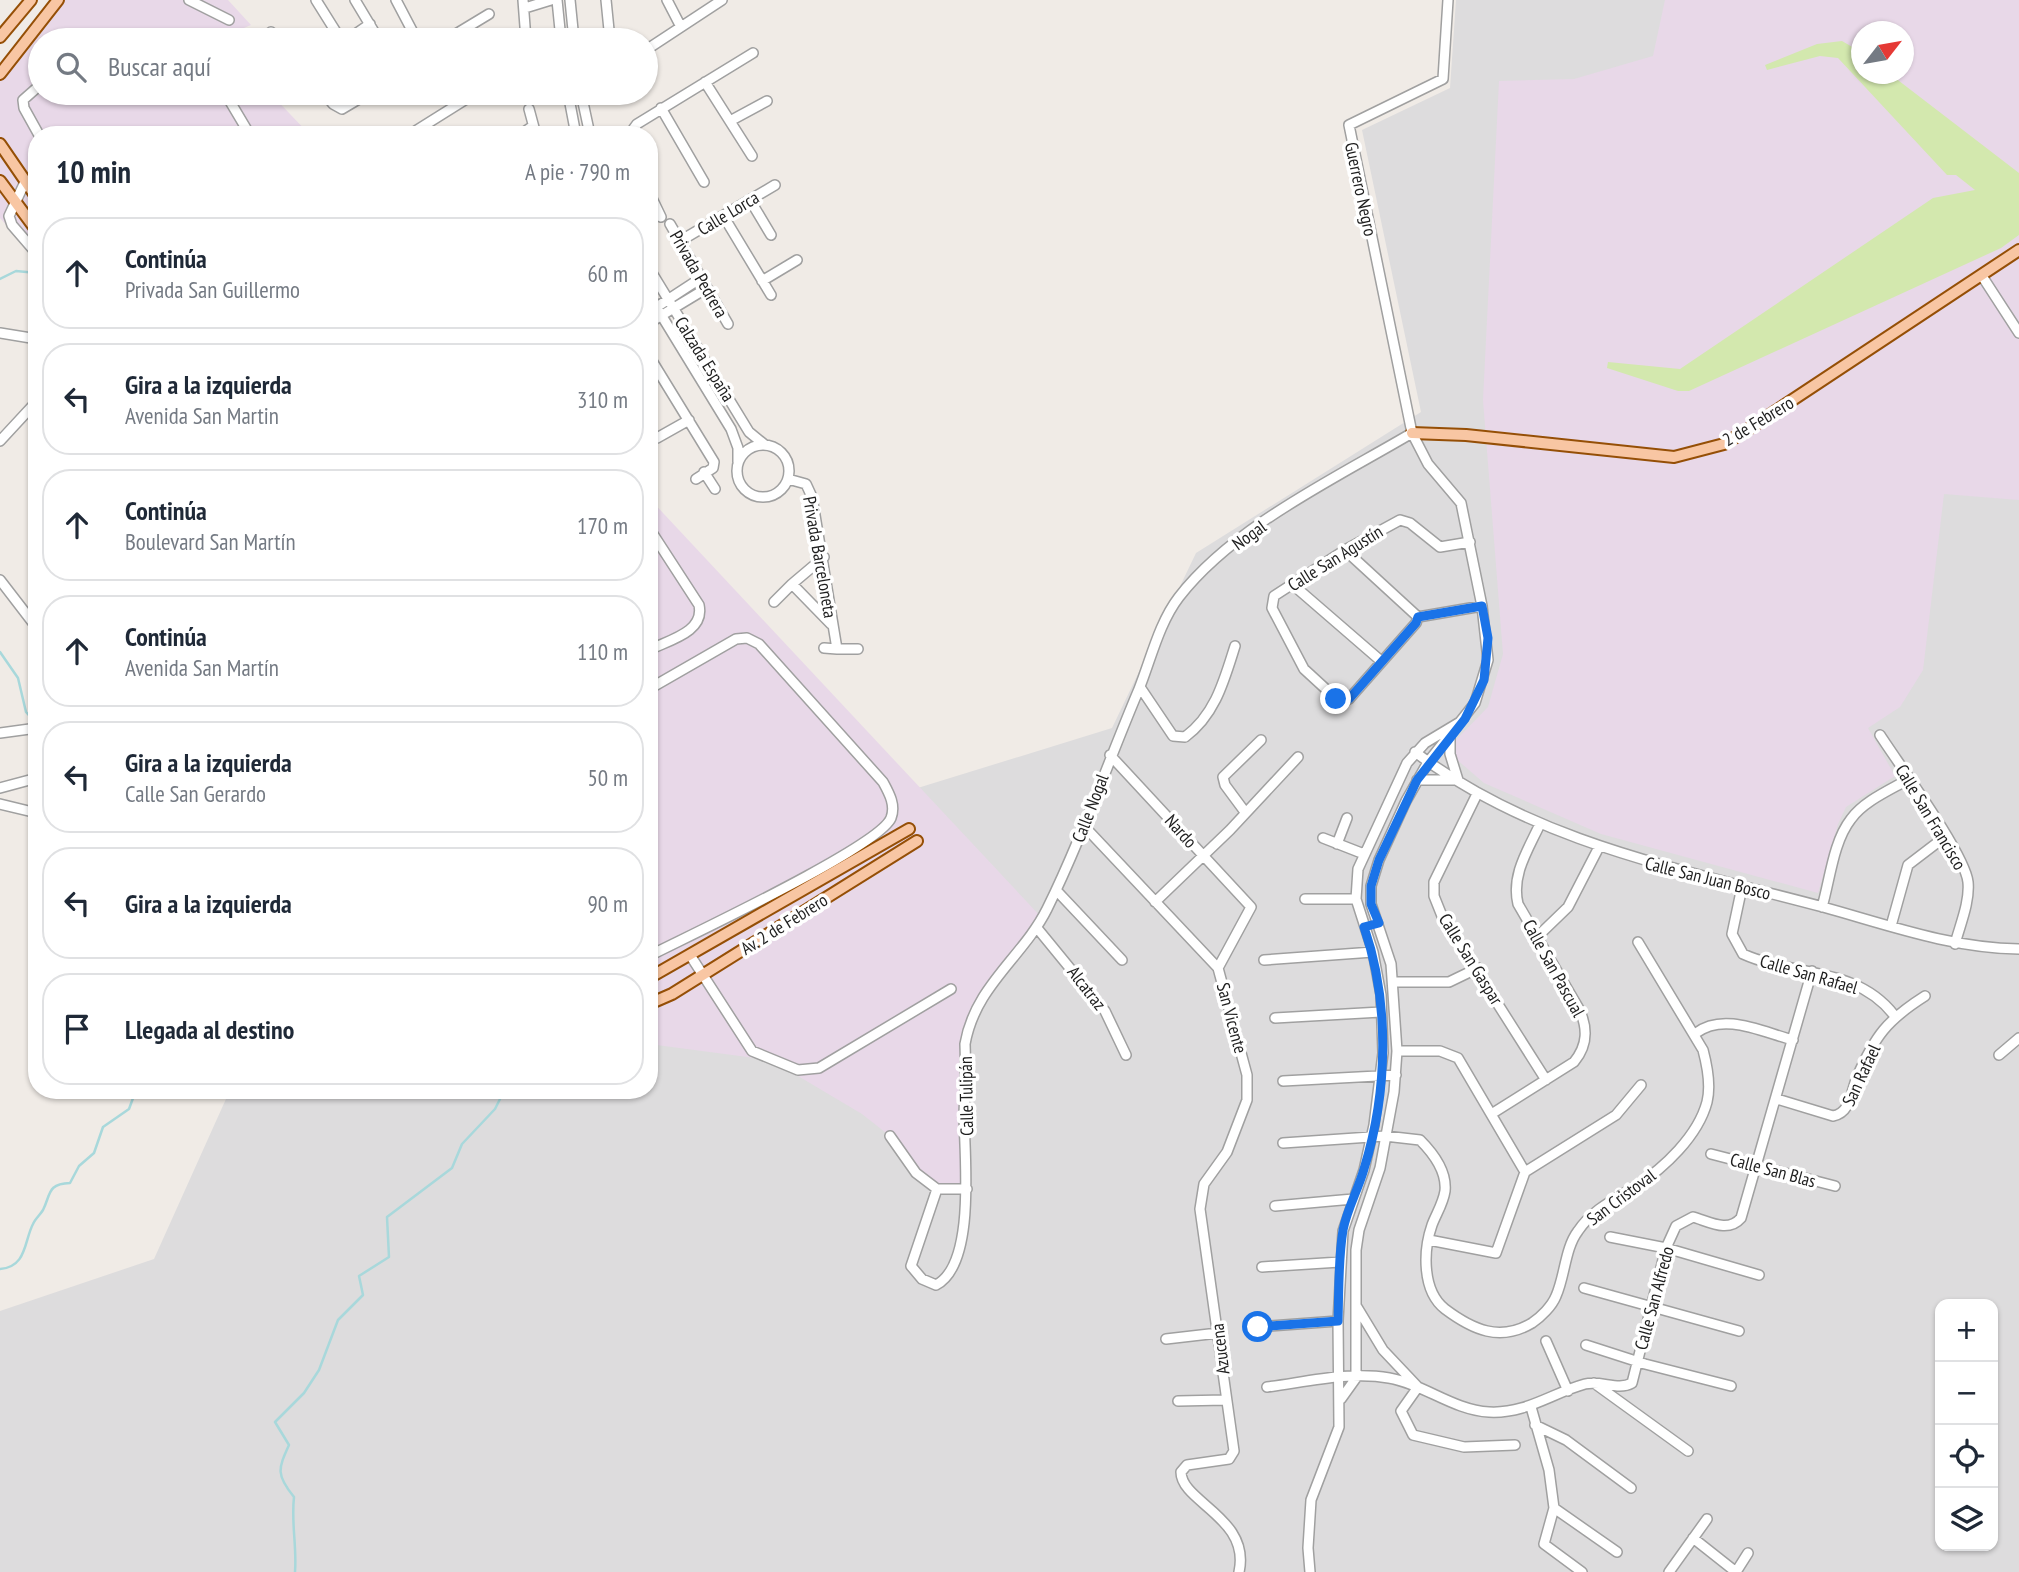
<!DOCTYPE html>
<html lang="es">
<meta charset="utf-8">
<style>
:root{--surface:#fff;--page:#f2f2f3;--text:#1f2937;--muted:#747a83;--line:#e0e1e3}
body{margin:0;font-family:"PT Sans Narrow",sans-serif;background:var(--page);color:var(--text)}
.controls{position:absolute;right:21px;bottom:21px;display:grid;overflow:hidden;border-radius:14px;box-shadow:0 2px 5px #0004}
.controls button{width:63px;height:63px;display:grid;place-items:center;padding:0;border:0;border-bottom:2px solid var(--line);background:var(--surface);color:var(--text);font:35px sans-serif}
.compass{position:absolute;left:1851px;top:21px;width:63px;height:63px;border-radius:50%;background:var(--surface);box-shadow:0 2px 5px #0004;rotate:59deg}
.stop{position:absolute;width:21px;height:21px;margin:-16px;border:5px solid #1a73e8;border-radius:50%;background:#fff}
.stop.end{background:#1a73e8;border-color:#fff;box-shadow:0 2px 7px #0008}
.list{margin:0;padding:0;list-style:none}
h2{display:flex;justify-content:space-between;align-items:center;height:91px;margin:0;padding:0 28px;font-size:30px}
h2 small{font-size:23px;font-weight:400;color:var(--muted)}
.list li{display:grid;grid-template-columns:46px 1fr auto;gap:21px;align-items:center;box-sizing:border-box;height:112px;margin:0 14px 14px;padding:0 14px;border:2px solid var(--line);border-radius:28px}
.list b{display:block;font-size:26px;white-space:nowrap}
.list p{margin:0;font-size:23px;white-space:nowrap;color:var(--muted)}
.list em{font-size:23px;font-style:normal;color:var(--muted)}
.icon{flex:none;width:38px;height:38px;fill:none;stroke:currentColor;stroke-width:2;stroke-linecap:round;stroke-linejoin:round}
.map{position:relative;flex:none;width:2019px;height:1572px;overflow:hidden}
.search{position:absolute;background:var(--surface);box-shadow:0 2px 5px #0004;left:28px;top:28px;width:630px;height:77px;display:flex;align-items:center;gap:18px;box-sizing:border-box;padding:0 24px;border-radius:38px;color:var(--muted);font-size:26px}
.panel{position:absolute;background:var(--surface);box-shadow:0 2px 5px #0004;left:28px;top:126px;width:630px;height:973px;border-radius:28px}
.map>svg:first-child{display:block}
</style>
<div class="map">
<svg width="2019" height="1572" viewBox="0 0 2019 1572">
<rect width="100%" height="100%" fill="#f0ebe6"/>
<path fill="#dddcdd" fill-rule="evenodd" d="M1456 0H2019V1572H0V1311L154 1259 230 1090H649V871L1112 728 1196 553 1421 412 1362 130 1450 88ZM1862 32H1904V74H1862ZM1940 1304H1993V1546H1940Z"/>
<path fill="#e8d8e8" fill-rule="evenodd" d="M58 0H228L251 25 220 38 221 40H40V93H270L310 135H37V260L0 218V74Z
M1665 0H2019V500L1944 494 1923 670 1900 707 1868 728 1895 776 1846 807 1838 824 1818 893 1601 834 1484 783 1455 758V741L1488 707 1503 654 1483 400 1499 81 1574 79 1653 56ZM1862 32H1904V74H1862Z
M649 498 1042 918 968 1025 967 1189H937L925 1181 890 1136 862 1114 793 1073 755 1058 649 1044Z"/>
<path fill="#d3e8ae" d="M1842 41 1861 52 1862 74H1890L2019 173V235L2001 248 1689 391H1678L1607 368 1608 362 1680 369 1933 198 1975 190 1956 175H1947L1838 58 1820 56 1767 70 1765 65 1817 44Z"/>
<g fill="none" stroke-linecap="round" stroke-linejoin="round">
<path stroke="#a8d8db" stroke-width="2.5" d="M0 279 16 271 37 273
M0 652 18 678 26 712 35 722
M0 1269C27 1267 24 1241 33 1224 35 1219 40 1215 43 1210 51 1194 47 1184 70 1183L79 1166 94 1153 103 1127 129 1109 136 1090
M295 1572C297 1546 291 1523 294 1497 276 1475 278 1469 289 1445L275 1422 304 1393 319 1370 338 1320 363 1295 359 1276 389 1257 387 1217 452 1168 462 1144 495 1109 504 1091"/>
<defs>
<path id="minor" d="M189 0 229 20
M316 0 341 40
M355 0 379 40
M396 0 417 40
M523 0 526 40
M557 0 561 40
M570 0 574 40
M606 0 610 40
M667 0 681 27
M525 8 551 0
M271 32 279 40
M117 40 126 35
M347 40 370 24
M446 40 489 14
M646 50 722 0
M705 82 752 156
M225 93 250 135
M324 93 333 104 342 109 369 93
M568 93 576 135
M581 93 590 135
M661 108 704 182
M529 109 536 135
M730 121 767 101
M39 135 24 108 23 100 40 85
M409 135 476 93
M520 135 533 126
M629 135 637 124 753 53
M25 182 9 216 12 225 37 254
M649 192 661 217
M750 200 771 235
M724 217 771 295
M670 224 728 324
M680 241 775 185
M649 268 749 432 765 445
M1982 276 2019 333
M762 281 797 260
M649 295 731 429 738 448V462
M649 312 701 278
M649 323 707 288
M0 333 37 339
M649 356 714 462 713 468 696 479
M657 438 689 420
M0 441 37 401
M737 471a26 26 0 1 1 52 0a26 26 0 1 1-52 0Z
M704 472 715 489
M788 479 806 484 812 497 837 649H858
M649 528 699 605C705 632 669 640 649 650
M1345 550 1418 617
M824 557 792 584 831 624
M0 580 37 628
M1292 584 1381 661
M774 602 792 584
M1418 617 1416 623 1349 699 1341 703 1304 669 1272 608 1274 596 1345 550 1400 520 1410 523 1440 547 1470 542
M1418 617 1482 606
M824 648 837 649
M1140 687 1173 736 1185 737C1215 715 1224 681 1235 646
M649 689 736 639 747 638 759 644 883 782C889 793 896 805 891 818 879 847 688 936 649 956
M0 733 37 728
M1880 735C1898 763 1965 854 1968 882 1970 902 1960 925 1955 944
M1415 752C1535 843 1681 869 1823 907 1888 925 1951 948 2019 949
M1110 755 1251 907 1218 968
M1417 780H1458L1450 754V738
M0 788 37 778
M1477 794 1434 882V896L1442 916 1546 1080
M0 804 37 813
M1245 812 1225 785 1223 777 1261 740
M1084 826 1218 968 1247 1075V1100L1227 1152 1204 1184 1200 1209 1234 1451 1229 1459 1187 1465 1181 1472C1181 1502 1251 1518 1239 1572
M1323 838 1364 854
M1337 844 1347 818
M1742 887 1732 934 1743 954C1794 977 1856 966 1894 1015
M1056 890 1122 960
M1305 899H1356
M1155 902 1230 830 1298 757
M1822 907C1830 880 1833 842 1851 819 1864 801 1890 790 1909 779
M1891 926 1908 865 1946 836
M1037 928 1105 1011 1126 1055
M1538 936 1568 907 1599 847
M690 955 752 1051 798 1070 819 1068 951 989
M1264 960 1373 952
M1393 982H1449L1478 968
M1275 1018 1381 1012
M1696 1033C1724 1012 1762 1032 1793 1040
M1397 1051H1440L1458 1058 1525 1172
M1999 1055 2019 1038
M1283 1081 1396 1075
M1777 1099 1833 1116C1851 1113 1851 1091 1857 1077 1875 1036 1887 1020 1925 996
M1493 1113 1574 1062C1588 1045 1588 1028 1579 1009L1518 904C1511 875 1528 850 1540 824
M890 1136 916 1173 937 1189H967
M1283 1143 1385 1136 1420 1140C1433 1153 1447 1171 1445 1191 1443 1204 1436 1214 1432 1225 1423 1251 1422 1291 1445 1309 1473 1330 1500 1342 1532 1323 1541 1317 1552 1306 1556 1296 1565 1276 1565 1248 1578 1231 1592 1210 1615 1199 1636 1186 1664 1168 1698 1136 1707 1102 1711 1086 1707 1065 1703 1050L1638 942
M1711 1154 1835 1186
M1525 1172 1616 1115 1641 1085
M937 1189 911 1266 922 1279 936 1285C977 1264 964 1152 964 1114 965 1091 966 1067 965 1044 975 986 1023 957 1047 909 1082 838 1108 762 1139 689 1151 659 1159 623 1179 597 1234 526 1336 478 1412 433
M1275 1206 1353 1199
M1610 1237 1666 1248 1759 1275
M1429 1240 1496 1253 1525 1172
M1262 1267 1340 1262
M1584 1288 1739 1331
M1357 1307 1383 1350 1418 1387 1401 1411 1413 1435 1464 1447 1515 1445
M1258 1327 1338 1321
M1166 1339 1218 1333
M1546 1341 1568 1391
M1586 1345 1645 1364 1731 1386
M1356 1378V1250L1359 1230 1380 1168 1394 1092 1397 1051 1391 964 1371 904V886L1379 860 1406 801 1428 762 1475 703 1488 660 1482 606 1461 503 1428 464 1412 433 1349 125 1443 79 1448 0
M1594 1383 1688 1451
M1267 1387C1306 1382 1350 1371 1389 1378 1424 1384 1453 1410 1489 1412 1526 1414 1552 1393 1585 1384 1601 1380 1618 1391 1632 1383L1666 1248 1676 1226 1693 1217C1710 1222 1728 1233 1741 1218L1812 971
M1341 1399 1356 1378
M1178 1401 1225 1400
M1531 1407 1549 1470 1554 1508 1544 1544 1582 1572
M1535 1425 1566 1440 1631 1488
M1554 1508 1617 1552
M1693 1538 1736 1572
M1310 1572 1308 1548 1311 1500 1339 1427 1338 1321 1343 1231 1364 1170 1374 1125 1383 1053 1381 995 1373 952 1356 899 1358 869 1407 763 1425 743 1460 722
M1669 1572 1707 1519
M1736 1572 1748 1553"/>
<path id="major" d="M0 37 31 0
M0 74 58 0
M0 144 37 198
M0 181 37 231
M1412 433 1466 435 1674 457 1724 444 1747 430 2019 250
M649 978 909 829
M649 1004 672 994 917 841"/>
</defs>
<use href="#minor" stroke="#a0a0a0" stroke-width="12"/>
<use href="#major" stroke="#954f06" stroke-width="14"/>
<use href="#minor" stroke="#fff" stroke-width="9"/>
<use href="#major" stroke="#f8c6a3" stroke-width="10"/>
</g>
<g fill="none" stroke-linecap="round" stroke-linejoin="round">
<path stroke="#1a73e8" stroke-width="9" d="M1258 1327 1338 1321C1339 1291 1338 1260 1343 1230 1347 1209 1358 1190 1364 1169 1388 1092 1390 1003 1364 927L1379 923 1371 904V886L1379 860 1417 780 1465 719 1484 680 1488 638 1482 606 1418 617 1416 623 1349 699 1341 703 1336 699"/>
</g>
<g text-anchor="middle" dominant-baseline="central" stroke-width="7" stroke-linejoin="round" paint-order="stroke">
<g font-size="18" fill="#1f1f1f" stroke="#fff">
<text transform="translate(1361 189) rotate(78)">Guerrero Negro</text>
<text transform="translate(728 213) rotate(-31)">Calle Lorca</text>
<text transform="translate(699 274) rotate(60)">Privada Pedrera</text>
<text transform="translate(705 359) rotate(58)">Calzada España</text>
<text transform="translate(1758 421) rotate(-31)">2 de Febrero</text>
<text transform="translate(1249 535) rotate(-36)">Nogal</text>
<text transform="translate(820 557) rotate(80)">Privada Barceloneta</text>
<text transform="translate(1335 558) rotate(-32)">Calle San Agustín</text>
<text transform="translate(1090 808) rotate(-69)">Calle Nogal</text>
<text transform="translate(1931 817) rotate(59)">Calle San Francisco</text>
<text transform="translate(1181 831) rotate(48)">Nardo</text>
<text transform="translate(1708 878) rotate(14)">Calle San Juan Bosco</text>
<text transform="translate(784 924) rotate(-32)">Av. 2 de Febrero</text>
<text transform="translate(1471 959) rotate(58)">Calle San Gaspar</text>
<text transform="translate(1554 968) rotate(61)">Calle San Pascual</text>
<text transform="translate(1809 974) rotate(16)">Calle San Rafael</text>
<text transform="translate(1087 988) rotate(52)">Alcatraz</text>
<text transform="translate(1232 1018) rotate(75)">San Vicente</text>
<text transform="translate(1861 1075) rotate(-65)">San Rafael</text>
<text transform="translate(966 1096) rotate(-91)">Calle Tulipán</text>
<text transform="translate(1773 1170) rotate(15)">Calle San Blas</text>
<text transform="translate(1621 1197) rotate(-37)">San Cristoval</text>
<text transform="translate(1654 1298) rotate(-75)">Calle San Alfredo</text>
<text transform="translate(1220 1349) rotate(-97)">Azucena</text>
</g>
</g>
</svg>
<div class="controls">
<button>+</button>
<button>−</button>
<button><svg class="icon" aria-label="locate" viewBox="0 0 24 24"><circle cx="12" cy="12" r="6"/><path d="M12 2v4M12 18v4M2 12h4M18 12h4"/></svg></button>
<button><svg class="icon" aria-label="layers" viewBox="0 0 24 24"><path d="M12 4l9 5-9 5-9-5zM3 14l9 5 9-5"/></svg></button>
</div>
<svg class="compass" viewBox="-18 -18 36 36"><path d="M0-13l5 13h-10z" fill="#e53935"/><path d="M0 13l5-13h-10z" fill="#747a83"/></svg>
<div class="stop" style="left:1258px;top:1327px"></div>
<div class="stop end" style="left:1336px;top:699px"></div>
<div class="search"><svg class="icon" aria-label="search" viewBox="0 0 24 24"><circle cx="10" cy="10" r="6"/><path d="M15 15l6 6"/></svg>Buscar aquí</div>
<section class="panel">
<h2>10 min<small>A pie · 790 m</small></h2>
<ul class="list">
<li><svg class="icon" aria-label="ahead" viewBox="0 0 24 24"><path d="M12 20V5M6 11l6-6 6 6"/></svg><div><b>Continúa</b><p>Privada San Guillermo</p></div><em>60 m</em></li>
<li><svg class="icon" aria-label="left" viewBox="0 0 24 24"><path d="M17 20v-9H6M10 6l-5 5 5 5"/></svg><div><b>Gira a la izquierda</b><p>Avenida San Martin</p></div><em>310 m</em></li>
<li><svg class="icon" aria-label="ahead" viewBox="0 0 24 24"><path d="M12 20V5M6 11l6-6 6 6"/></svg><div><b>Continúa</b><p>Boulevard San Martín</p></div><em>170 m</em></li>
<li><svg class="icon" aria-label="ahead" viewBox="0 0 24 24"><path d="M12 20V5M6 11l6-6 6 6"/></svg><div><b>Continúa</b><p>Avenida San Martín</p></div><em>110 m</em></li>
<li><svg class="icon" aria-label="left" viewBox="0 0 24 24"><path d="M17 20v-9H6M10 6l-5 5 5 5"/></svg><div><b>Gira a la izquierda</b><p>Calle San Gerardo</p></div><em>50 m</em></li>
<li><svg class="icon" aria-label="left" viewBox="0 0 24 24"><path d="M17 20v-9H6M10 6l-5 5 5 5"/></svg><div><b>Gira a la izquierda</b></div><em>90 m</em></li>
<li><svg class="icon" aria-label="arrive" viewBox="0 0 24 24"><path d="M6 21V4h12l-3 4 3 4H6"/></svg><div><b>Llegada al destino</b></div></li>
</ul>
</section>
</div>
